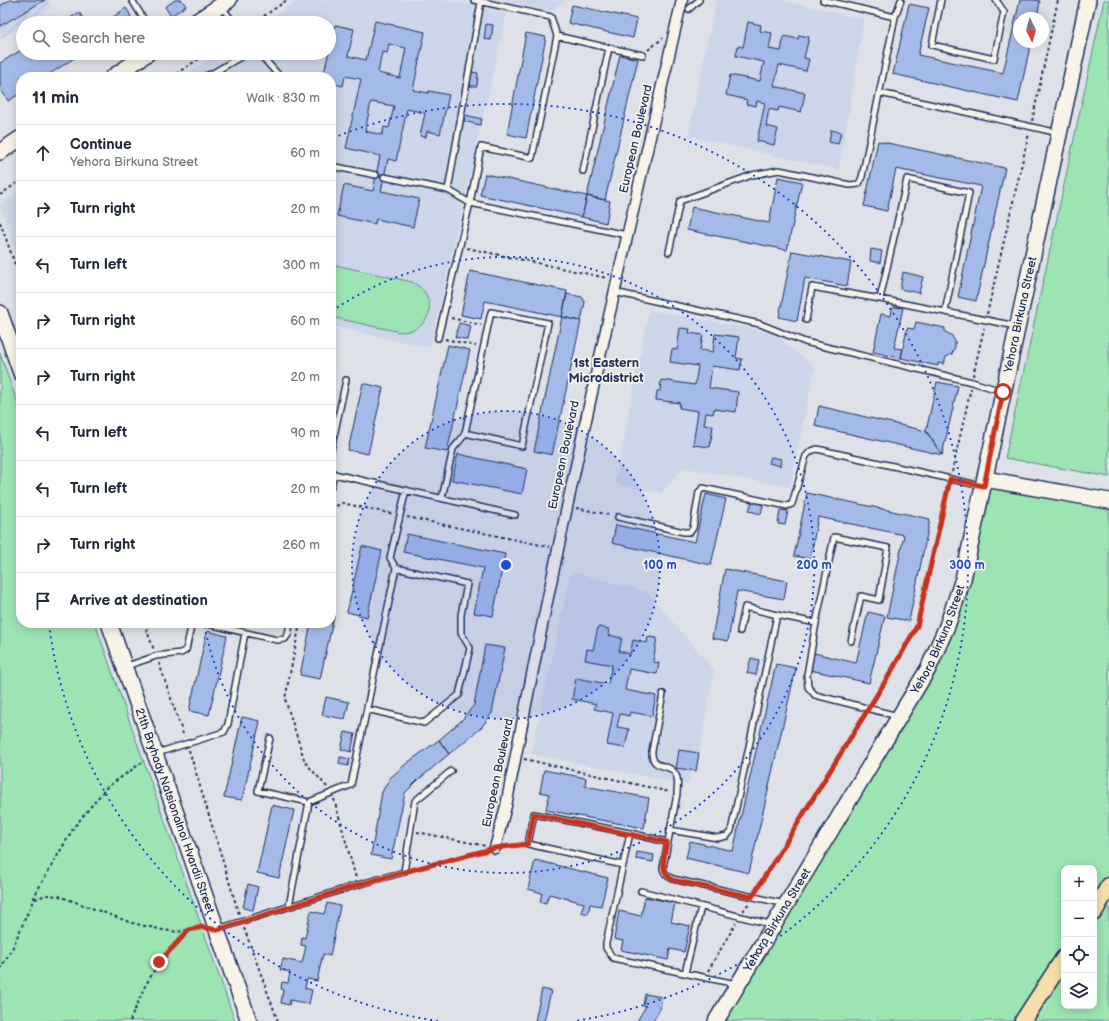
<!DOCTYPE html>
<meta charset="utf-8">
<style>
:root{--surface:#fff;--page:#f6f6f7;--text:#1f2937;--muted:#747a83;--line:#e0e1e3}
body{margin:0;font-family:"Balsamiq Sans",sans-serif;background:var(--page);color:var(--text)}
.controls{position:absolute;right:12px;bottom:12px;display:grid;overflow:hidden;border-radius:8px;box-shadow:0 2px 10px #0003}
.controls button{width:36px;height:36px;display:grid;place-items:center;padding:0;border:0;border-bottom:1px solid var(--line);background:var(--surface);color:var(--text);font:20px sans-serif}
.compass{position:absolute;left:1013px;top:12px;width:36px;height:36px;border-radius:50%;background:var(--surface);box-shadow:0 2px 10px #0003;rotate:174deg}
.stop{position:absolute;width:12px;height:12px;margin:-9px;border:3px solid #c8321e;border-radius:50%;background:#fff}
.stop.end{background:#c8321e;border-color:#fff;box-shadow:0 1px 4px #0008}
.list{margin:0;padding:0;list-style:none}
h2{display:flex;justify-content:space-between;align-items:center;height:52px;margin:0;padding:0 16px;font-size:17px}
h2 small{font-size:13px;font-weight:400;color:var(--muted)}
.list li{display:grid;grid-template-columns:26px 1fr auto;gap:12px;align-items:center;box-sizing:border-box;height:56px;padding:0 16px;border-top:1px solid var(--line)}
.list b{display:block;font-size:15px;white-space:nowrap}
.list p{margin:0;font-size:13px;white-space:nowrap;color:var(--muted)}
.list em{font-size:13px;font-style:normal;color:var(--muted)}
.icon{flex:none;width:22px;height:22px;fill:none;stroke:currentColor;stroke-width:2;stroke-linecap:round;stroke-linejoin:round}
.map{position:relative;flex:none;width:1109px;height:1021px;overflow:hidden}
.search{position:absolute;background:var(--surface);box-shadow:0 2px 10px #0003;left:16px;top:16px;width:320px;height:44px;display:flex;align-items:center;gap:10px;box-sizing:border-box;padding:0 14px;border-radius:22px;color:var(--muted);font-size:15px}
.panel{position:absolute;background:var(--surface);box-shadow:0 2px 10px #0003;left:16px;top:72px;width:320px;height:556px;border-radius:16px}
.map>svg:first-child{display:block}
</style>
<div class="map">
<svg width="1109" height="1021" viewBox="0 0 1109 1021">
<defs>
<pattern id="industrial-furrows" width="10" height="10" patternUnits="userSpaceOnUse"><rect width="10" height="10" fill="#cdd6e8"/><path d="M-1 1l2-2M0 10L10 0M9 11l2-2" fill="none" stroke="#afb8c9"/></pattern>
</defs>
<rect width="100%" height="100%" fill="#dee2e8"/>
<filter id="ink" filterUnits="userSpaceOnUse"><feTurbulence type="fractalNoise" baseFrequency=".025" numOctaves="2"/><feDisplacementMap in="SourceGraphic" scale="8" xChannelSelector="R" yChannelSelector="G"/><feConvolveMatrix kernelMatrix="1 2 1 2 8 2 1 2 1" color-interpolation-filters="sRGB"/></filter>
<g filter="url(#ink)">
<path fill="#cdd6e8" d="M298 0H447L507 13 430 348 331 326V77H181L218 53H329V23H264Z
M497 0H567L550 11Z
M716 0H781L864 19 839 170 688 136Z
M21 189V267L0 205Z
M649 310 772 332 815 367 790 487 684 468 661 493 615 484Z
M571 572 647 592 714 670 696 771H691L688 785 531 754Z"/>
<path fill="url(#industrial-furrows)" d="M0 0H48L52 7 27 23H23V25L0 39Z"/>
<path fill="#9ce4b2" stroke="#5c8a88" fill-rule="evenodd" d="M1104 0H1109V477L1005 458Z
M331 264 412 282C441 297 432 332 400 332L331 317Z
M0 353 21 413V623H95L235 1021H0Z
M985 479 1109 501V1021H716L947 626ZM1064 868H1094V1006H1064Z"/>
<path fill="#a4bbe9" stroke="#1b2f5e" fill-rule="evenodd" d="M10 0H45L0 26V6Z
M175 0H182L186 6 171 16 165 7Z
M1020 0H1034L1040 1 1037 18H1019V42H1031L1018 102 893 74 909 4 929 8 918 55 1003 73Z
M572 5 637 19 633 38 568 23Z
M126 8 131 16 120 23H117L113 17Z
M79 12 86 23H63Z
M375 21 425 32 413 90 428 93 429 91 449 95 440 134 427 131 426 137 420 136 425 113 407 109 396 161 388 159 381 191 419 199 413 227 376 219 375 224 337 216 344 185 373 191 380 156 346 148 361 79 345 76 343 86 331 83V77H323L335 25 354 29 348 56 366 60ZM389 44 406 48 400 78 378 73 382 52 387 53ZM371 102 394 106 389 128 384 127 382 135 365 131Z
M748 22 761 25 760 31 772 33 769 49 781 51 784 36 798 39 799 35 809 37 804 58 809 59 806 71 779 65 774 86 805 93 801 112 779 107 778 111 769 109 766 126 778 129 774 145 757 141 765 103 757 101 756 106 746 104 747 100 726 95 730 75 760 81 764 62 736 56 738 46 743 47Z
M486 24 493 25 491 40 484 39Z
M526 33 546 37 526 138 507 134Z
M23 49V53H82L45 77H21V93L8 101 0 88V63Z
M620 55 638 59 605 200 587 196Z
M471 72 478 73 477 86H470Z
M465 115 482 119 480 125 464 121Z
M831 130 841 132 838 144 829 142Z
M878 141 1005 168 976 301 958 297 981 186 896 169 887 211 864 206Z
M485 174 587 196 582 217 480 195Z
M778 177 802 182 787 250 687 230 692 207 769 223Z
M587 196 610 201 606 223 582 217Z
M871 249 882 251 880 263 870 261Z
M792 251 851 262 847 286 805 278 797 321 779 317Z
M470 271 567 291 562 317 485 301 481 319 461 315Z
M903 272 923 277 919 293 900 289Z
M567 294 582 297 585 302 581 321 562 317Z
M894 307 903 308 894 348 903 349 901 358 873 352 881 314 891 316 892 309Z
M562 317 581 321 552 455 534 451Z
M916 322 945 328V332L951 335 955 341V347L952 354 946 357 944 364 938 363V366L901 358 907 328 914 329Z
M459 323 471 326 468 340 455 337Z
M680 328 690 329 689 333 703 335 700 350 713 352 715 334 739 337 736 358 742 359 740 370 712 366 709 388 738 392 736 412 714 409 713 414 706 413 704 425 713 426 710 447 693 445 698 411 679 408 680 403 656 400 657 391H660L661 380 695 385 698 366 670 362 672 349 677 350Z
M448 345 470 350 447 452 425 448Z
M937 382 958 386 942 455 926 431Z
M363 383 383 388 368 454 348 450Z
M819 406 926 431 942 455 815 426Z
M458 454 527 469 522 494 452 480Z
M771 457 781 459 780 466 769 463Z
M807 493 930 519 909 621 887 617 904 535 818 517 810 559 794 556Z
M706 494 726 499 711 565 612 543 616 525 695 542Z
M752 501 763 505 761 514 749 511Z
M780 510 788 511 785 525 778 524Z
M407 534 505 554 493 616 474 613 483 568 403 552Z
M362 546 382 551 367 617 347 612Z
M725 569 787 581 784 599 737 591 728 641 712 638Z
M331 611 335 612 320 679 300 675 311 623H331Z
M868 612 885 616 869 683 810 670 814 653 856 663Z
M598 627 609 629 608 635 622 638 619 651 630 654 633 640 647 643 648 637 657 638 653 662 659 663 657 674 629 669 625 690 656 696 652 716 630 712 629 716 620 714 617 727 629 729 625 748 607 745 613 713 594 709 596 704 572 699 576 678 608 684 612 665 585 660 587 649 593 650Z
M207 631 227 636 209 715 189 711Z
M485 645 505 648 492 713 481 728 449 754 439 740 462 720 474 705Z
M751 658 759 660 756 675 747 673Z
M776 664 796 668 749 873 686 858 690 841 733 851Z
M326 697 349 702 345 719 322 715Z
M242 717 260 721 242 800 224 797Z
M345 732 355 734 351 752 341 749Z
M439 740 449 754 418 780 405 793 391 859 371 855 382 792 390 778 407 763Z
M679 750 699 753 696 771 676 768Z
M340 757 350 759 348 766 339 764Z
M544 770 586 778 585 786 649 798 644 828 546 810 549 794 540 792Z
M272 805 294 810 279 878 257 873Z
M637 852 654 855 653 862 636 859Z
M535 860 608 878 601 906 590 904 588 914 581 912 584 903 549 894 546 903 540 902 542 893 528 889Z
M248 884 258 887 253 910 243 908Z
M645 897 675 903 671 922 690 926 684 952 670 949 668 960 621 950 623 941 614 939 619 911 641 916Z
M327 903 340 906 330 956 323 954 317 981 307 979 305 988 312 990 309 1004 290 1000 289 1005 281 1003 283 990 281 989 282 982 288 983 290 972 280 970 283 959 302 963 306 946 301 945 302 937 305 938 311 911 324 914Z
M542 989 551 991 544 1021H535Z
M645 994 662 997 660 1009 653 1021H637L646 1006 643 1005Z"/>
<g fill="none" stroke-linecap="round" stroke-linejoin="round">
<defs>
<path id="lane" d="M132 0 146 23
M474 0 551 17 557 36
M823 0 895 17
M941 0 932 45 994 59 1004 12 996 0
M221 6 234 23
M689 9 699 0
M609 48 643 55
M259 53 280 77
M203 77 213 73 247 53
M880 93 1059 133
M331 166 376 175
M384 177 448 190 481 2
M448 190 470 203 627 235
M669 252 680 201 752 175 779 170 850 185 859 184 862 177 895 17 901 0
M614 292 760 324 805 342 972 382 1002 391
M880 299 907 179 969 193 945 312
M491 312 548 323 522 446 465 433Z
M806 320 812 287 880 299 1016 326
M438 338 470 203 481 147 532 158 557 36 609 48 583 171
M331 450 346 380
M331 470 334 474 515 515
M331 486 334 474
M442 498 453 449C457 443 462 440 465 433
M618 517 684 532H690L693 528 699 492 703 488 787 506 792 504 806 456 811 451 817 449 982 486
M396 568 390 558 406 490
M777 615 816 623
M204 623 277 640 285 639 288 635 290 623
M851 641 861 596 879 600 888 548 834 537 816 623 807 675 808 687 815 695 898 716
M127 666 156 656 181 653 186 650 191 627 194 623
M663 694 652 751C651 772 670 761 676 775 679 780 677 788 677 794L663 868C664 874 668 877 673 879L785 904
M270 738 258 791 309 802
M157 753 224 732 228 724 245 633
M670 830 718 838 727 836 731 831 777 615 745 607 740 631
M667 842 630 833 606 943V948L613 958 736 984
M623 865 528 844 534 814 630 833
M641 891 773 925
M289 906 309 802 351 785 396 568 467 584 461 615V633L470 648 459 695 424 723 367 709
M218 929 357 885 404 872 415 801 451 771
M685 973 701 907"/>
<path id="street" d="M495 848 506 806C558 536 619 268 682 0"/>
<g id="secondary">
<path d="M194 23 229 0"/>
<path d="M113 77 148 53"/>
<path d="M0 152 21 138"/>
<path d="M0 313 21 373"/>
<path d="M985 479 1109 501"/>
<path id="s1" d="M109 623 249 1021"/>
<path id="s2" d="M716 1021 928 669 947 626 963 579 1088 0"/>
</g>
<path id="primary" d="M1094 912 1109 886
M1023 1021 1064 958"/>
</defs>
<use href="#lane" stroke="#1b2f5e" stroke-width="8"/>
<use href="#street" stroke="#1b2f5e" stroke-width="13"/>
<use href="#secondary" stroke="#1b2f5e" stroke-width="18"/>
<use href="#primary" stroke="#1b2f5e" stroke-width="19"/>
<path stroke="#1b2f5e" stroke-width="2" stroke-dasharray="3 3" stroke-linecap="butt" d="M254 23 287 0
M648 50 663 38
M171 77 208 53
M1032 121 1058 0
M0 195 21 180
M0 222 21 281
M467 248 607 278
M987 314 1029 133
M451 318 481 325
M445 339 476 346
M973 376 984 328
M952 472 971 388
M576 508 611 515
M331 509 342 503 393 514
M407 517 550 547
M144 623 154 650
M300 623 285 699 305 762 327 787
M159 663 184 737
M873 702 917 626 949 486
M189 750 239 914
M524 759 670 792
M334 799 356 878
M417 832 486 846
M505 846 521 845
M410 870 485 850
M756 891 866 714
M35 899 46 895 59 896 132 923 163 930 177 932 203 927
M743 911 749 903
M244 928 278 1021
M0 969 12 949 37 891 74 827 106 788 144 761
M708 971 736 923
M130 1021 144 988 159 962 188 931"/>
<use href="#lane" stroke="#f7f3e8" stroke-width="5"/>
<use href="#street" stroke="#f7f3e8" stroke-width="10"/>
<use href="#secondary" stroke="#f7f3e8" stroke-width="15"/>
<use href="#primary" stroke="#f8deab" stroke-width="16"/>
</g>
</g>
<g fill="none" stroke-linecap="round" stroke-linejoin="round" filter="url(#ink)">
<path stroke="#c8321e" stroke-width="5" d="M159 962 189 930 202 927 217 930 358 885 404 872 495 848 528 844 534 814 667 842C665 856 658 872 673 880L752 897 891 672 917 626 950 479 984 486 1003 392"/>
</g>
<circle cx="506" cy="565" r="154" fill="#1d4ed8" fill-opacity=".12"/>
<g fill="none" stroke="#1d4ed8" stroke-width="2" stroke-dasharray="2 4">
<circle cx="506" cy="565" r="154"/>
<path d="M332 311A308 308 0 1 1 204 624"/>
<path d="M438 1021A461 461 0 0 1 49 625M333 138A461 461 0 1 1 574 1021"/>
</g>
<g text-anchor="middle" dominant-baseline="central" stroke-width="3.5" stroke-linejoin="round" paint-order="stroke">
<g font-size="12" fill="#1b2f5e" stroke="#f7f3e8">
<text transform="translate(636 139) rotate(-77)">European Boulevard</text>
<text stroke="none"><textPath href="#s2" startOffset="778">Yehora Birkuna Street</textPath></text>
<text transform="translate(564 455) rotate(-78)">European Boulevard</text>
<text stroke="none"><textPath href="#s2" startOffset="442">Yehora Birkuna Street</textPath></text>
<text transform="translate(498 773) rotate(-78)">European Boulevard</text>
<text stroke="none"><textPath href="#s1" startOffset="199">21th Bryhady Natsionalnoi Hvardii Street</textPath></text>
<text stroke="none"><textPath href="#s2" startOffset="118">Yehora Birkuna Street</textPath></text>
</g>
<g font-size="13" font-weight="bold" fill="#1b2f5e" stroke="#f7f3e8">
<text x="606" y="363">1st Eastern<tspan x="606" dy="15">Microdistrict</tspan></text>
</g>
</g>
<circle cx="506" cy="565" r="6" fill="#1d4ed8" stroke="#f7f3e8" stroke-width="2"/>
<g font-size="12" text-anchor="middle" font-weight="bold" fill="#1d4ed8" stroke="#f7f3e8" stroke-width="3.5" stroke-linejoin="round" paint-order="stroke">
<text x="660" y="569">100 m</text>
<text x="814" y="569">200 m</text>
<text x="967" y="569">300 m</text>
</g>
</svg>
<div class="controls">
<button>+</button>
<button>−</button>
<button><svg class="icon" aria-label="locate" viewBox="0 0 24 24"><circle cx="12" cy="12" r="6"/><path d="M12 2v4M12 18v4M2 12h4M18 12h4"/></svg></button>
<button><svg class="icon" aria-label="layers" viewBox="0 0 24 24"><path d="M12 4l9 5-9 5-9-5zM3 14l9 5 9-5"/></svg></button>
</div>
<svg class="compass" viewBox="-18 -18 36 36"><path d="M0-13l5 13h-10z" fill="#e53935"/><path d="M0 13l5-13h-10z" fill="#747a83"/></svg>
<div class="stop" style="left:1003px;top:392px"></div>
<div class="stop end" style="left:159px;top:962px"></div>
<div class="search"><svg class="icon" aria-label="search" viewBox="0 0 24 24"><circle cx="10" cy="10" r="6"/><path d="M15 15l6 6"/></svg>Search here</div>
<section class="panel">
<h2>11 min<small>Walk · 830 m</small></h2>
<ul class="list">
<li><svg class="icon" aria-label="ahead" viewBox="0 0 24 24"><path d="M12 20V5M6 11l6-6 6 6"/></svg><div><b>Continue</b><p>Yehora Birkuna Street</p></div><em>60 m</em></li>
<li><svg class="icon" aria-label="right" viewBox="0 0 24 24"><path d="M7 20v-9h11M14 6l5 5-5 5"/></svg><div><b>Turn right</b></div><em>20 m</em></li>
<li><svg class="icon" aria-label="left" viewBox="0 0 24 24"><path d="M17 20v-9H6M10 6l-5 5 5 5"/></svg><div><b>Turn left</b></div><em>300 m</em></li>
<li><svg class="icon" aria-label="right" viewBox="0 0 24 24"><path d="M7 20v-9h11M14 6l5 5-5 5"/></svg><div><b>Turn right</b></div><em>60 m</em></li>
<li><svg class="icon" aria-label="right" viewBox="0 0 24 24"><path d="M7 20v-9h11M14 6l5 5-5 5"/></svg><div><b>Turn right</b></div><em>20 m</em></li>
<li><svg class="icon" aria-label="left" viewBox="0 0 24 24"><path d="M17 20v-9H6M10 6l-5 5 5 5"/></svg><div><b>Turn left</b></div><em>90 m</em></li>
<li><svg class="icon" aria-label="left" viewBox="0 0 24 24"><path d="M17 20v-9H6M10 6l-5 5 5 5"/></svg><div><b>Turn left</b></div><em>20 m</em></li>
<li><svg class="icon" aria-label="right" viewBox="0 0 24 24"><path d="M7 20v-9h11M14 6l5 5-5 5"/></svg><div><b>Turn right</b></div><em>260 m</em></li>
<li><svg class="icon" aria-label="arrive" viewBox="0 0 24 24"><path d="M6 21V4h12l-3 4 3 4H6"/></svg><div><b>Arrive at destination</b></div></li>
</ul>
</section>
</div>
